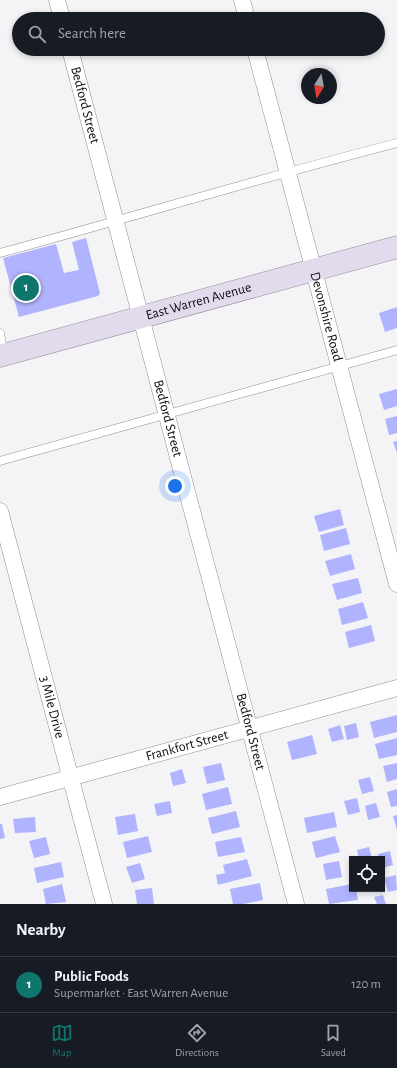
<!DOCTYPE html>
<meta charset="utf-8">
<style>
:root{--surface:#171b24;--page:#20242c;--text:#f1f3f6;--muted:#9ea1a6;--line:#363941;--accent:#0f766e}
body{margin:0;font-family:"Alegreya Sans",sans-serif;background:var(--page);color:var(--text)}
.controls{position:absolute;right:12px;bottom:12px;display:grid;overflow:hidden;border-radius:0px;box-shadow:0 2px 6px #0003}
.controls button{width:36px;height:36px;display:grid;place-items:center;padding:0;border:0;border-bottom:1px solid var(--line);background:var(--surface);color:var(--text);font:20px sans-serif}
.compass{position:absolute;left:301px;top:68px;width:36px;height:36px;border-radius:50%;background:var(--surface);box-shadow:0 2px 6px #0003;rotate:191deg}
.you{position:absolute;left:175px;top:486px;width:14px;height:14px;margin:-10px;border:3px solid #fff;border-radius:50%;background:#1a73e8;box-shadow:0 0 0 6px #1a73e833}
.badge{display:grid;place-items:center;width:26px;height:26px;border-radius:50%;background:var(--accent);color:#fff;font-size:13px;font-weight:700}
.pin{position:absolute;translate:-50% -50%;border:2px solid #fff;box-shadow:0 1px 4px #0006}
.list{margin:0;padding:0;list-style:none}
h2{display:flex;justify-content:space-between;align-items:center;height:52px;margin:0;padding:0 16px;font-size:17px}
h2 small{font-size:13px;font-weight:400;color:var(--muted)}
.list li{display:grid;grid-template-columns:26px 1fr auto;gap:12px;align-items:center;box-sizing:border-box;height:56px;padding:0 16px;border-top:1px solid var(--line)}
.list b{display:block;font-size:15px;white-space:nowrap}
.list p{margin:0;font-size:13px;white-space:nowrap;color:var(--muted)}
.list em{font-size:13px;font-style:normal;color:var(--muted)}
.icon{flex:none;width:22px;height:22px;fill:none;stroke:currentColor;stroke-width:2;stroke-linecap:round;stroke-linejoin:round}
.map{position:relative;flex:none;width:397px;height:904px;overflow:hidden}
.search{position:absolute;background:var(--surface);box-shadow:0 2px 6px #0003;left:12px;right:12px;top:12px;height:44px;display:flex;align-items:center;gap:10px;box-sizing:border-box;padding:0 14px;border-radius:22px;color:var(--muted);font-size:15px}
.sheet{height:108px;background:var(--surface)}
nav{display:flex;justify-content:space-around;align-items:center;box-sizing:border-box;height:56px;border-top:1px solid var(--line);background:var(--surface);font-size:11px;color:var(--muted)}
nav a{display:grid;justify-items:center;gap:2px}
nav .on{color:var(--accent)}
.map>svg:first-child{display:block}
</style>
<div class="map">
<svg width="397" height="904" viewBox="0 0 397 904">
<rect width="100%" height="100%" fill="#f4f4f7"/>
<path fill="#b0b3fd" d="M86 238 100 293 98 296 19 317 3 258 56 244 64 273 79 270 72 242Z
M397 307V328L385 332 379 313Z
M397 389V406L384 410 379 394Z
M397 416V433L389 435 385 419Z
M397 441V453L393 442Z
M340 509 344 525 319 532 314 516Z
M346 528 350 544 324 551 320 535Z
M351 554 355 569 330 576 325 561Z
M358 578 362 593 337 600 332 584Z
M363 602 368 618 342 625 338 609Z
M371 625 375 641 349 648 345 632Z
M397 715V732L374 738 370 722Z
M356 723 359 737 347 740 344 726Z
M340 725 344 739 332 742 328 729Z
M312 735 317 754 292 760 287 742Z
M397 738V755L379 759 375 744Z
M221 763 225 780 207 784 203 767Z
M397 763V779L387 782 383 766Z
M182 769 186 783 173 786 170 773Z
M370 777 374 791 362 794 358 780Z
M228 787 232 804 206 810 202 794Z
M397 789V806L391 807 387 792Z
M357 798 360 812 348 815 344 801Z
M170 801 172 813 157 816 154 804Z
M376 803 380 817 368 820 365 806Z
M236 811 240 827 212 834 208 818Z
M334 812 337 827 307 833 304 818Z
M135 814 138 831 118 835 115 817Z
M397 815V830L393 816Z
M35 817 36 832 15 833 13 819Z
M0 824H2L5 838 0 839Z
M148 836 152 852 127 858 123 842Z
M335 836 340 852 316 858 312 842Z
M46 837 50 854 34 858 29 841Z
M241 837 245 852 218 857 215 842Z
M369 847 372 859H359L357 850Z
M390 851 393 865 382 868V859H379L378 854Z
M247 859 252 876 218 885 216 875 225 873 223 865Z
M339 861 342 877 326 880 323 864Z
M61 862 64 877 37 883 34 868Z
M140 863 145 879 132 883 126 867Z
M396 875 397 890 388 892 384 878Z
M260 883 263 900 243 904H233L230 889Z
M62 884 66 902 46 904 43 889Z
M352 884V889H356L358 900 329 904 326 889Z
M152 888 154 904H137L135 890Z
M383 895 386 904H377L374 897Z"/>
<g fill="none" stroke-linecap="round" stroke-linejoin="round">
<defs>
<path id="lane" d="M0 253C133 217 264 177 397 143
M0 333 4 354
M0 461 397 350"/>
<g id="street">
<path d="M57 0 62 19"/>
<path d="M242 0 247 19"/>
<path id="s1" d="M70 49 296 904"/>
<path id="s2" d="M255 49 397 584"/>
<path id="s3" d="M0 511 104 904"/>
<path id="s4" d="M0 797 397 688"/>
</g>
<g id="secondary">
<path id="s5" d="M0 356 397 247"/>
</g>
</defs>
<use href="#lane" stroke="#8e8f91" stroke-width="9"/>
<use href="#street" stroke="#8e8f91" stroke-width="17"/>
<use href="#secondary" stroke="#8e8f91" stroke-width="23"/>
<use href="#lane" stroke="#fff" stroke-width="8"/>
<use href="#street" stroke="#fff" stroke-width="16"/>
<use href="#secondary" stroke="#e4daee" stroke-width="22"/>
</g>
<g text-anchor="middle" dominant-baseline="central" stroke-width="4" stroke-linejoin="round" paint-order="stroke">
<g font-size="14" fill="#0b0b0c" stroke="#fff">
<text stroke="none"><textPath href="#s1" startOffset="58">Bedford Street</textPath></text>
<text stroke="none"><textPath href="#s5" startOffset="206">East Warren Avenue</textPath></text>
<text stroke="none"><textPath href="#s2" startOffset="277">Devonshire Road</textPath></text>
<text stroke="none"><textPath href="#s1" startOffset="382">Bedford Street</textPath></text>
<text stroke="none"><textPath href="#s3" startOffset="203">3 Mile Drive</textPath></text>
<text stroke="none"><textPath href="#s1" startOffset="706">Bedford Street</textPath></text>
<text stroke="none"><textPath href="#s4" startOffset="194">Frankfort Street</textPath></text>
</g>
</g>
</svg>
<div class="controls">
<button><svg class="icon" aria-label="locate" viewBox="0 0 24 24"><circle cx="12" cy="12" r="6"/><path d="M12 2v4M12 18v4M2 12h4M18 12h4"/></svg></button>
</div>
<svg class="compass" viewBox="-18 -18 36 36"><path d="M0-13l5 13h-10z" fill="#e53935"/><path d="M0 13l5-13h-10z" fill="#9ea1a6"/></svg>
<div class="you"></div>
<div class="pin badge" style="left:26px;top:288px">1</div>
<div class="search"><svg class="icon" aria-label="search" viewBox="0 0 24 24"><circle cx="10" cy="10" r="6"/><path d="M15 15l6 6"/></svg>Search here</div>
</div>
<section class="sheet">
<h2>Nearby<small></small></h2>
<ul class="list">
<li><span class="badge">1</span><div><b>Public Foods</b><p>Supermarket · East Warren Avenue</p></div><em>120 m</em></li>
</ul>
</section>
<nav>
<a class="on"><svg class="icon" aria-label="map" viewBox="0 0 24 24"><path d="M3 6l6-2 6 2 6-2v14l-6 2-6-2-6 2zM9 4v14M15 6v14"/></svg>Map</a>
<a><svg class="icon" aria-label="directions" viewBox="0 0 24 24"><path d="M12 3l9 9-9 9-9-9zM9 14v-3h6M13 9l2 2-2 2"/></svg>Directions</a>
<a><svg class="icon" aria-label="saved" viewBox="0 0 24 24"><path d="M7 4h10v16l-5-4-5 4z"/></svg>Saved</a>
</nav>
